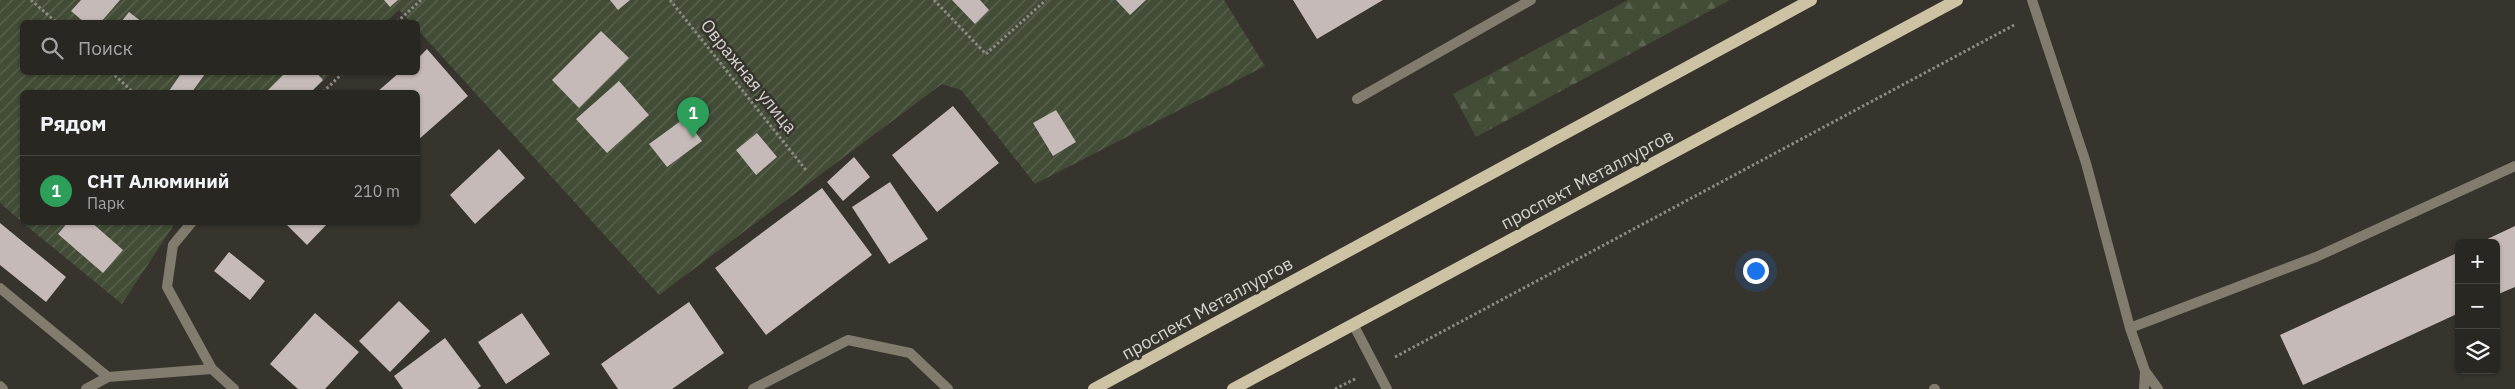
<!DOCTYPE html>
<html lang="ru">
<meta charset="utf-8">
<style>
:root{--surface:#282722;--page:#34332f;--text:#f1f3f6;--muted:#a5a5a5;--line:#444440;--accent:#bca0f2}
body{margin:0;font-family:"IBM Plex Sans",sans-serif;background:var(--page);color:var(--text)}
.controls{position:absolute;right:15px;bottom:15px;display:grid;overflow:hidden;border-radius:8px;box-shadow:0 1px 4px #0004}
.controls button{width:45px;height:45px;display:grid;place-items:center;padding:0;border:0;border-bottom:1px solid var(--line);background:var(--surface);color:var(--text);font:25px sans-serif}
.you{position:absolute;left:1755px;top:270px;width:18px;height:18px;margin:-12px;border:4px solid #fff;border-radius:50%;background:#1a73e8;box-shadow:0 0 0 8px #1a73e833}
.badge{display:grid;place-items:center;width:32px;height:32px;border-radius:50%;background:var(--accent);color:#fff;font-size:16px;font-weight:700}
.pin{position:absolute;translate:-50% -41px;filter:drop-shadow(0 1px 2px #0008)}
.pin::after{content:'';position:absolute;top:26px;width:18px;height:15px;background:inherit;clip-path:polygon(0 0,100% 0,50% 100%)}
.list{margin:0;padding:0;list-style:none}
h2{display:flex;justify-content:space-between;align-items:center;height:65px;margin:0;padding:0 20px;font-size:21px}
h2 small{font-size:16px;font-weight:400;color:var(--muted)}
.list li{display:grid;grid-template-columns:32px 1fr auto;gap:15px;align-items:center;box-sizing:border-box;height:70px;padding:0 20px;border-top:1px solid var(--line)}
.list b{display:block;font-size:19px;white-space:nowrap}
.list p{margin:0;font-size:16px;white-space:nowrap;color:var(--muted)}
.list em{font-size:16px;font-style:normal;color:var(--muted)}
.icon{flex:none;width:28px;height:28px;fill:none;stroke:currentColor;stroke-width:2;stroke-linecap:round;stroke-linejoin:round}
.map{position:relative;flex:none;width:2515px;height:389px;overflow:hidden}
.search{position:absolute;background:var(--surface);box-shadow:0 1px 4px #0004;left:20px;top:20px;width:400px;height:55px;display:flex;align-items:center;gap:12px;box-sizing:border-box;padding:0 18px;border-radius:8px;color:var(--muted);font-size:19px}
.panel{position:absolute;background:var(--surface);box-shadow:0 1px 4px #0004;left:20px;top:90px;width:400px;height:135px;border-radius:8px}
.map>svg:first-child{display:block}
</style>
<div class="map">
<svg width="2515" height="389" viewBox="0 0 2515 389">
<defs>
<pattern id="forest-firs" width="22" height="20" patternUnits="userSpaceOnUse" patternTransform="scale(1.25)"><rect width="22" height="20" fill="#424c36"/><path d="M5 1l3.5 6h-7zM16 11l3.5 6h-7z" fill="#5c6552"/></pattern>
<pattern id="garden-furrows" width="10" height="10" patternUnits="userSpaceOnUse" patternTransform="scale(1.25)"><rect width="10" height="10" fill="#424c36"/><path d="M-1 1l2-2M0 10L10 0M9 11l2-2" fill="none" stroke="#5c6552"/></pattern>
</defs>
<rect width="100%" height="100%" fill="#36342d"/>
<path fill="url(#forest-firs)" d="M1628 0H1730L1476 137 1453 94Z"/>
<path fill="url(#garden-furrows)" d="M0 0H1224L1265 66 1035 184 961 90 942 84 659 295 418 30V22H411L399 10 386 22H22V72L332 73 310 92H22V222L0 203Z
M23 223H175L122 304Z"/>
<path fill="#c5bab8" d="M81 0H120L101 22H84L71 11Z
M384 0H398L390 7Z
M610 0H630L618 10Z
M952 0H980L989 10 975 24Z
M1116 0H1146L1130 15Z
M1293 0H1383L1317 39Z
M129 12 142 22H121Z
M601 31 629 58 579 108 552 80Z
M427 49 468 96 418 140V92H377L400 72H418V58Z
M182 72 205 74 192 92H172L169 91Z
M286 72H316L323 80 311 92H266Z
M619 81 649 115 607 153 576 119Z
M953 106 999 163 937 212 892 155Z
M1056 110 1076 142 1053 156 1033 123Z
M685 118 702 141 667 167 649 144Z
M757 133 777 157 756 175 736 150Z
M499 149 525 178 475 224 450 195Z
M854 157 870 177 843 201 827 182Z
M890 182 928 239 889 264 852 207Z
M822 188 872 255 766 335 715 268Z
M68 222H91L123 250 103 273 58 234Z
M284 222H329L307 245Z
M0 223 66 277 46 302 0 265Z
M2515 226V287L2496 295V243H2479Z
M229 252 265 281 250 300 214 271Z
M2459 252V313L2303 385 2280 335Z
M399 301 430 331 390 372 359 341Z
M689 302 724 353 672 389H618L601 364Z
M315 313 359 352 325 389H298L270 364Z
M522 313 550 354 506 384 478 342Z
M445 338 481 386 477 389H403L394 376Z"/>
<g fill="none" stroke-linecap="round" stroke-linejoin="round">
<path stroke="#8d8b86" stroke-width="3" stroke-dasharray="2.5 2.5" stroke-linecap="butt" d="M31 0 56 22
M670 0 806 170
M934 0 986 54 1046 0
M397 22 421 0
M111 72 133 92
M323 92 344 72
M1395 357 2016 24
M1335 389 1357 378"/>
<path stroke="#817c6d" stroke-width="10" d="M2032 0 2086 163 2130 328 2145 371 2158 389
M1357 99 1531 0
M192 222 173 245 167 287 212 369 234 389
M0 288 108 377 212 369
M1353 324 1387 389
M2130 328 2316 257 2515 166
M0 386 3 389
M86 389 108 377
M753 389 848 340 910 353 948 389
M1934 389H1935
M2144 389 2145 371"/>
<path stroke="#cdc2a4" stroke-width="12" d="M1094 389 1811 0
M1233 389 1957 0"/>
</g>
<g text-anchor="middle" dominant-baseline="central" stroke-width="5" stroke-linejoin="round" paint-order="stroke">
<g font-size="18" fill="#d4d3cf" stroke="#36342d">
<text transform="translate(749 76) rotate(51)">Овражная улица</text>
<text transform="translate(1587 179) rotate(-28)">проспект Металлургов</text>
<text transform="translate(1207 308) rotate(-29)">проспект Металлургов</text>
</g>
</g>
</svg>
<div class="controls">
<button>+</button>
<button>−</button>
<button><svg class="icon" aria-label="layers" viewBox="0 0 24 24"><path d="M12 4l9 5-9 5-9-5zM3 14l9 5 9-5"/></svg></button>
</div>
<div class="you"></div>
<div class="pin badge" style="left:693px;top:138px;background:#2e9e5b">1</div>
<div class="search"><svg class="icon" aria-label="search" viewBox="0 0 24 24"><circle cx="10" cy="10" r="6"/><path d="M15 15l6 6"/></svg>Поиск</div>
<section class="panel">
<h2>Рядом<small></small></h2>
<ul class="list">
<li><span class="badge" style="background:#2e9e5b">1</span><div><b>СНТ Алюминий</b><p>Парк</p></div><em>210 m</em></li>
</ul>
</section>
</div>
